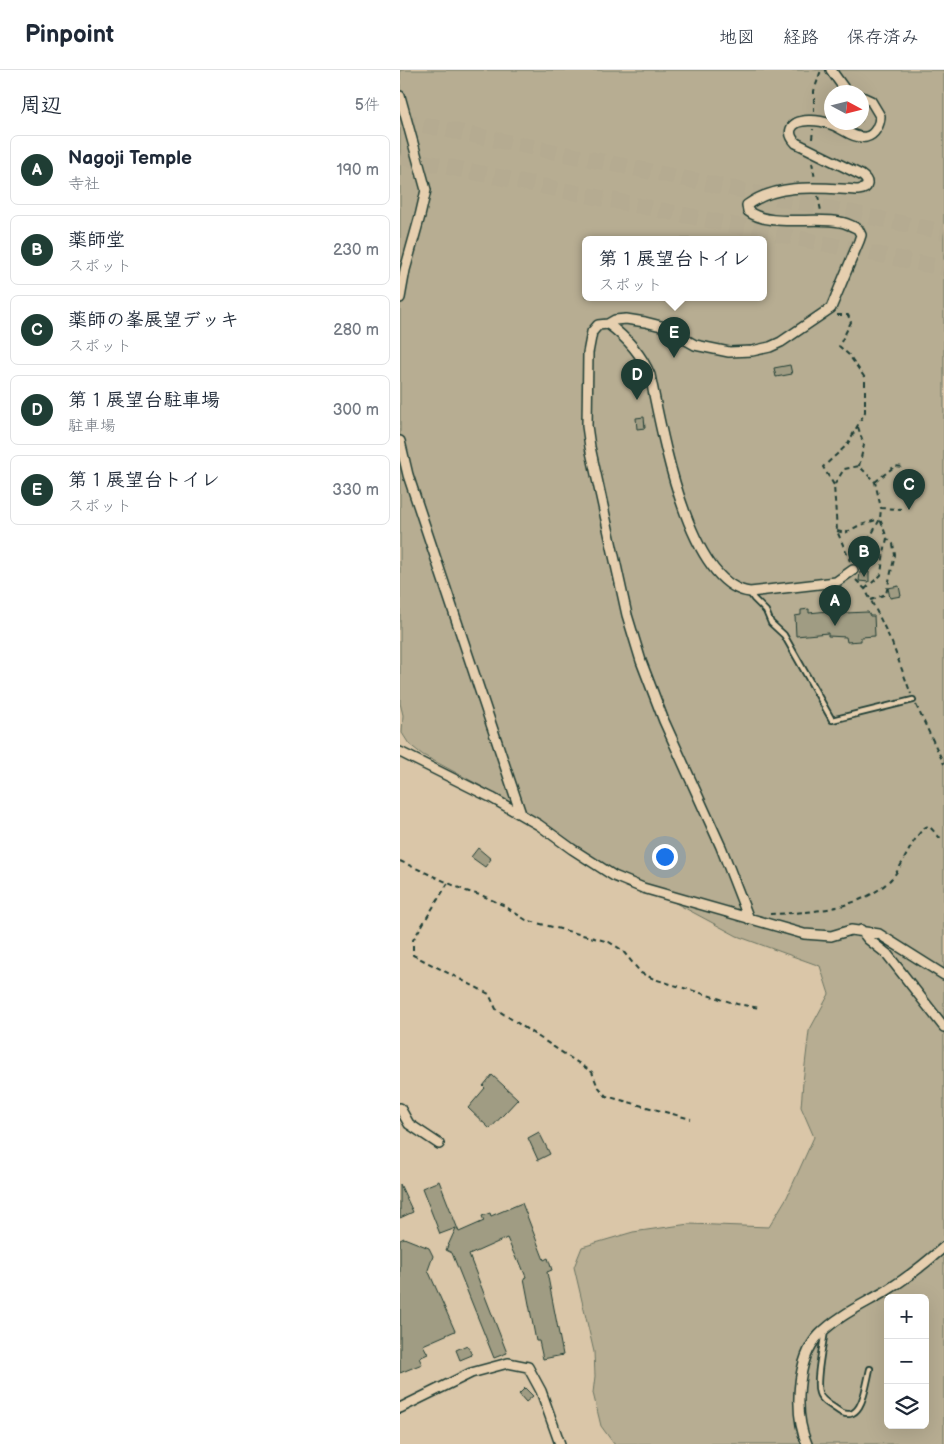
<!DOCTYPE html>
<html lang="ja">
<meta charset="utf-8">
<style>
:root{--surface:#fff;--page:#f6f6f7;--text:#1f2937;--muted:#747a83;--line:#e0e1e3;--accent:#1f3d34}
body{margin:0;font-family:"Balsamiq Sans","Klee One",sans-serif;background:var(--page);color:var(--text)}
.controls{position:absolute;right:15px;bottom:15px;display:grid;overflow:hidden;border-radius:8px;box-shadow:0 5px 20px #0002}
.controls button{width:45px;height:45px;display:grid;place-items:center;padding:0;border:0;border-bottom:1px solid var(--line);background:var(--surface);color:var(--text);font:25px sans-serif}
.compass{position:absolute;left:424px;top:15px;width:45px;height:45px;border-radius:50%;background:var(--surface);box-shadow:0 5px 20px #0002;rotate:97deg}
.you{position:absolute;left:264px;top:786px;width:18px;height:18px;margin:-12px;border:4px solid #fff;border-radius:50%;background:#1a73e8;box-shadow:0 0 0 8px #1a73e833}
.badge{display:grid;place-items:center;width:32px;height:32px;border-radius:50%;background:var(--accent);color:#fff;font-size:16px;font-weight:700}
.pin{position:absolute;translate:-50% -41px;filter:drop-shadow(0 1px 2px #0008)}
.pin::after{content:'';position:absolute;top:26px;width:18px;height:15px;background:inherit;clip-path:polygon(0 0,100% 0,50% 100%)}
.popup{position:absolute;left:182px;top:166px;width:185px;height:65px;box-sizing:border-box;display:grid;place-content:center;border-radius:8px;background:var(--surface);filter:drop-shadow(0 1px 4px #0005);font-size:16px;white-space:nowrap;color:var(--muted)}
.popup b{font-size:19px;color:var(--text)}
.popup::after{content:'';position:absolute;left:50%;top:100%;margin-left:-10px;border:10px solid transparent;border-top-color:var(--surface)}
.list{margin:0;padding:0;list-style:none}
h2{display:flex;justify-content:space-between;align-items:center;height:65px;margin:0;padding:0 20px;font-size:21px}
h2 small{font-size:16px;font-weight:400;color:var(--muted)}
.list li{display:grid;grid-template-columns:32px 1fr auto;gap:15px;align-items:center;box-sizing:border-box;height:70px;margin:0 10px 10px;padding:0 10px;border:1px solid var(--line);border-radius:8px}
.list b{display:block;font-size:19px;white-space:nowrap}
.list p{margin:0;font-size:16px;white-space:nowrap;color:var(--muted)}
.list em{font-size:16px;font-style:normal;color:var(--muted)}
.icon{flex:none;width:28px;height:28px;fill:none;stroke:currentColor;stroke-width:2;stroke-linecap:round;stroke-linejoin:round}
.map{position:relative;flex:none;width:544px;height:1374px;overflow:hidden}
header{display:flex;align-items:center;gap:30px;box-sizing:border-box;height:70px;padding:0 25px;background:var(--surface);border-bottom:1px solid var(--line)}
header strong{font-size:24px}
nav{display:flex;gap:28px;margin-inline-start:auto;font-size:18px}
main{display:flex}
aside{flex:1;background:var(--surface)}
.map>svg:first-child{display:block}
</style>
<header>
<strong>Pinpoint</strong>
<nav><a>地図</a><a>経路</a><a>保存済み</a></nav>
</header>
<main>
<aside>
<h2>周辺<small>5件</small></h2>
<ul class="list">
<li><span class="badge">A</span><div><b>Nagoji Temple</b><p>寺社</p></div><em>190 m</em></li>
<li><span class="badge">B</span><div><b>薬師堂</b><p>スポット</p></div><em>230 m</em></li>
<li><span class="badge">C</span><div><b>薬師の峯展望デッキ</b><p>スポット</p></div><em>280 m</em></li>
<li><span class="badge">D</span><div><b>第１展望台駐車場</b><p>駐車場</p></div><em>300 m</em></li>
<li><span class="badge">E</span><div><b>第１展望台トイレ</b><p>スポット</p></div><em>330 m</em></li>
</ul>
</aside>
<div class="map">
<svg width="544" height="1374" viewBox="0 0 544 1374">
<rect width="100%" height="100%" fill="#dac6a8"/>
<filter id="ink" filterUnits="userSpaceOnUse"><feTurbulence type="fractalNoise" baseFrequency=".02" numOctaves="2"/><feDisplacementMap in="SourceGraphic" scale="10" xChannelSelector="R" yChannelSelector="G"/><feConvolveMatrix kernelMatrix="1 2 1 2 8 2 1 2 1" color-interpolation-filters="sRGB"/></filter>
<g filter="url(#ink)">
<path fill="#b7ad92" stroke="#6b7563" fill-rule="evenodd" d="M0 0H544V1374H214L201 1356 193 1323 195 1306 194 1282 174 1197 182 1177 233 1162 289 1154 369 1157 387 1127 414 1067 401 1037 403 1012 409 961 429 924 420 896 337 866 199 792 140 750 79 715 23 685 9 674 2 663 3 645 0 633ZM432 22H462V52H432ZM185 169H363V227H185ZM488 1228H525V1355H488Z"/>
<path fill="#a09c83" stroke="#1f3d34" d="M390 295 392 304 376 307 374 298Z
M244 347 245 358 237 359 236 348Z
M460 502H469V512L459 511Z
M499 516 501 526 490 528 488 518Z
M444 538 445 543 468 542 470 546H474L475 566 461 567V571L447 572 446 567 428 566V563L396 566 395 546 401 545V540L409 539V543L428 541V539Z
M78 778 91 789 85 797 71 787Z
M92 1005 118 1029 90 1059 68 1038 85 1018 83 1016Z
M139 1062 150 1084 138 1090 128 1068Z
M39 1111 59 1162 84 1151 82 1146 90 1143 91 1146 122 1133 144 1190 148 1188 152 1200 147 1202 163 1285 143 1289 139 1271H136L124 1208 126 1207 119 1190 117 1191 107 1168 69 1185 107 1283 94 1288 52 1183 46 1180 56 1158 40 1164 22 1118Z
M0 1114 13 1142 0 1148Z
M4 1168 29 1178 33 1186 28 1200 55 1261 23 1275 28 1284 19 1288 22 1294 0 1303V1170Z
M67 1275 72 1285 60 1290 56 1280Z
M125 1318 133 1326 126 1332 119 1324Z"/>
<g fill="none" stroke-linecap="round" stroke-linejoin="round">
<path stroke="#b5ab91" stroke-width="16" stroke-dasharray="16 8" stroke-linecap="butt" d="M0 50 544 162
M0 87 544 198"/>
<defs>
<path id="lane" d="M350 523 354 529 366 541 371 553 384 565 432 650 513 630
M425 1261C423 1275 415 1311 419 1323 421 1330 430 1335 436 1339 462 1359 466 1315 470 1299"/>
<path id="street" d="M431 0 446 21 449 22
M0 26 26 120 20 146 5 200 0 228
M208 254C227 268 241 283 250 305 261 356 287 515 350 522L436 512 453 500
M0 371 8 405 121 744
M0 682 92 728 139 755 172 779 214 806 243 818 404 864 431 866 451 860 479 864 544 905
M349 849 321 777 264 651 241 591 227 545 190 377 187 356 188 283 192 262 198 255 208 254 215 250 226 249 245 252 261 256 295 275 329 282 352 281 370 277 381 272 431 238 459 171 461 165 458 159C452 156 447 153 440 152 415 146 369 158 348 141L347 135C379 112 421 118 458 120 469 119 470 111 461 105L396 73C392 69 389 65 391 59 396 47 420 50 430 54 441 57 453 69 466 67 475 65 480 54 480 46L471 31 462 27
M461 860 468 869 487 884 544 957
M0 1038 9 1054 39 1074
M0 1338 71 1303 108 1293 128 1297 141 1321 160 1374
M407 1374C394 1345 396 1289 419 1265 437 1246 464 1234 486 1221 507 1208 526 1193 544 1177"/>
</defs>
<use href="#lane" stroke="#1f3d34" stroke-width="8"/>
<use href="#street" stroke="#1f3d34" stroke-width="12"/>
<path stroke="#1f3d34" stroke-width="2" stroke-dasharray="5 4" stroke-linecap="butt" d="M414 42V21L421 0
M412 69 413 59
M412 92 415 109
M418 126 421 141
M437 245H448L451 252 439 276 449 285 465 308V342L447 375 423 397 434 415 437 461 450 491
M458 357 464 375 459 396
M475 412 495 396 503 397
M435 414 444 399 459 396 475 412 481 438 501 439
M437 461 445 463 458 456 479 449
M449 489 467 473 480 449
M456 510 465 519 478 544 492 573 511 624
M465 519 481 505 483 488 487 468 480 449 481 438
M471 530 486 524 495 485 493 474 488 469
M516 635 544 694
M0 791 66 821 83 826 103 835 126 850 209 872 222 880 241 903 254 909 337 934 360 938
M48 813 13 870V885L89 924 96 939 192 1002 197 1015 206 1026 291 1049
M370 844C410 843 464 839 492 808 503 797 516 758 529 756L539 767 544 769"/>
<use href="#lane" stroke="#e6cfaf" stroke-width="4.5"/>
<use href="#street" stroke="#e6cfaf" stroke-width="9"/>
</g>
</g>
</svg>
<div class="controls">
<button>+</button>
<button>−</button>
<button><svg class="icon" aria-label="layers" viewBox="0 0 24 24"><path d="M12 4l9 5-9 5-9-5zM3 14l9 5 9-5"/></svg></button>
</div>
<svg class="compass" viewBox="-18 -18 36 36"><path d="M0-13l5 13h-10z" fill="#e53935"/><path d="M0 13l5-13h-10z" fill="#747a83"/></svg>
<div class="you"></div>
<div class="pin badge" style="left:435px;top:556px">A</div>
<div class="pin badge" style="left:464px;top:507px">B</div>
<div class="pin badge" style="left:509px;top:440px">C</div>
<div class="pin badge" style="left:237px;top:330px">D</div>
<div class="pin badge" style="left:274px;top:288px">E</div>
<div class="popup"><b>第１展望台トイレ</b>スポット</div>
</div>
</main>
